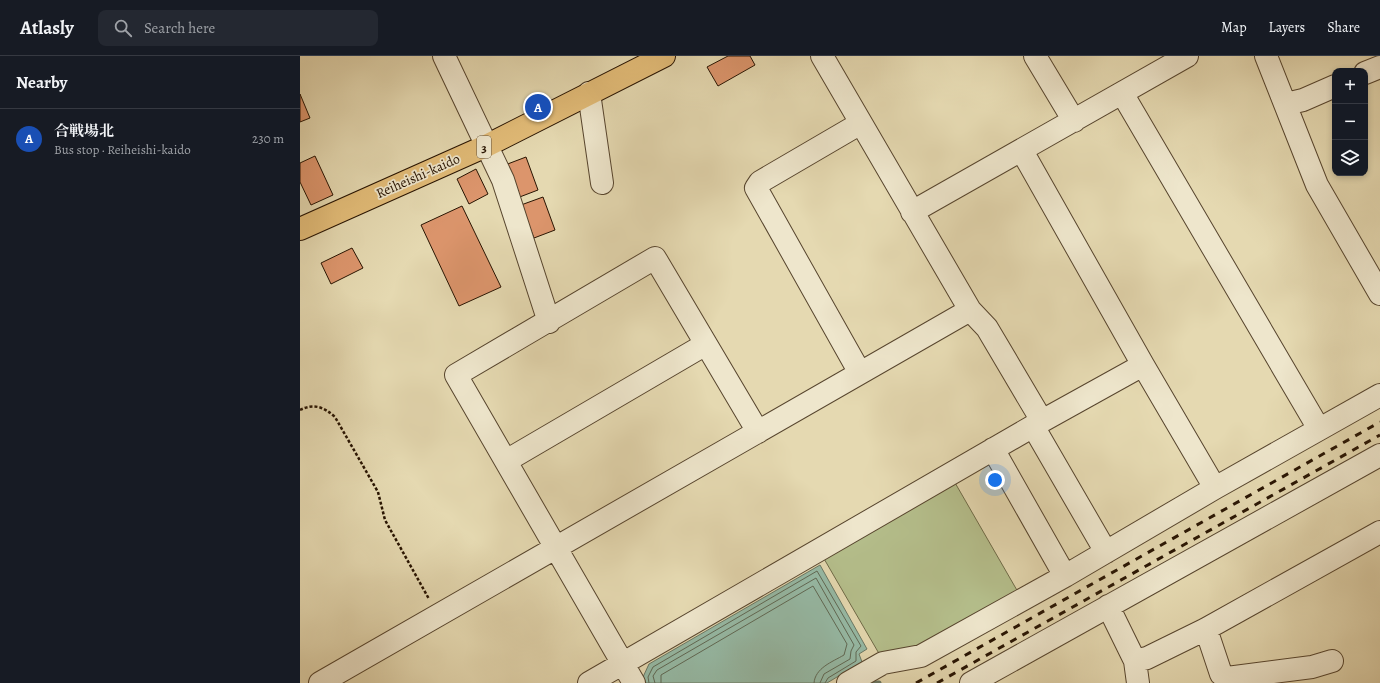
<!DOCTYPE html>
<meta charset="utf-8">
<style>
:root{--surface:#171b24;--page:#242831;--text:#f1f3f6;--muted:#9ea1a6;--line:#363941;--accent:#c59692}
body{margin:0;font-family:Alegreya,"Noto Serif JP",serif;background:var(--page);color:var(--text)}
.controls{position:absolute;right:12px;top:12px;display:grid;overflow:hidden;border-radius:8px;box-shadow:0 2px 6px #0003}
.controls button{width:36px;height:36px;display:grid;place-items:center;padding:0;border:0;border-bottom:1px solid var(--line);background:var(--surface);color:var(--text);font:20px sans-serif}
.you{position:absolute;left:695px;top:424px;width:14px;height:14px;margin:-10px;border:3px solid #fff;border-radius:50%;background:#1a73e8;box-shadow:0 0 0 6px #1a73e833}
.badge{display:grid;place-items:center;width:26px;height:26px;border-radius:50%;background:var(--accent);color:#fff;font-size:13px;font-weight:700}
.pin{position:absolute;translate:-50% -50%;border:2px solid #fff;box-shadow:0 1px 4px #0006}
.list{margin:0;padding:0;list-style:none}
h2{display:flex;justify-content:space-between;align-items:center;height:52px;margin:0;padding:0 16px;font-size:17px}
h2 small{font-size:13px;font-weight:400;color:var(--muted)}
.list li{display:grid;grid-template-columns:26px 1fr auto;gap:12px;align-items:center;box-sizing:border-box;height:60px;padding:0 16px;border-top:1px solid var(--line)}
.list b{display:block;font-size:15px;white-space:nowrap}
.list p{margin:0;font-size:13px;white-space:nowrap;color:var(--muted)}
.list em{font-size:13px;font-style:normal;color:var(--muted)}
.icon{flex:none;width:22px;height:22px;fill:none;stroke:currentColor;stroke-width:2;stroke-linecap:round;stroke-linejoin:round}
.map{position:relative;flex:none;width:1080px;height:627px;overflow:hidden}
header{display:flex;align-items:center;gap:24px;box-sizing:border-box;height:56px;padding:0 20px;background:var(--surface);border-bottom:1px solid var(--line)}
header strong{font-size:19px}
nav{display:flex;gap:22px;margin-inline-start:auto;font-size:14px}
.search{width:280px;height:36px;background:var(--page);display:flex;align-items:center;gap:10px;box-sizing:border-box;padding:0 14px;border-radius:8px;color:var(--muted);font-size:15px}
main{display:flex}
aside{flex:1;background:var(--surface)}
.map>svg:first-child{display:block}
</style>
<header>
<strong>Atlasly</strong>
<div class="search"><svg class="icon" aria-label="search" viewBox="0 0 24 24"><circle cx="10" cy="10" r="6"/><path d="M15 15l6 6"/></svg>Search here</div>
<nav><a>Map</a><a>Layers</a><a>Share</a></nav>
</header>
<main>
<aside>
<h2>Nearby<small></small></h2>
<ul class="list">
<li><span class="badge" style="background:#1a4fb4">A</span><div><b>合戦場北</b><p>Bus stop · Reiheishi-kaido</p></div><em>230 m</em></li>
</ul>
</aside>
<div class="map">
<svg width="1080" height="627" viewBox="0 0 1080 627">
<rect width="100%" height="100%" fill="#e5d9b1"/>
<filter id="stains"><feTurbulence type="fractalNoise" baseFrequency=".005" numOctaves="4"/><feColorMatrix values="0 0 0 0 .2 0 0 0 0 .09 0 0 0 0 .02 0 0 0 .5 -.17"/></filter>
<radialGradient id="worn" r=".72"><stop offset=".6" stop-color="#630" stop-opacity="0"/><stop offset="1" stop-color="#630" stop-opacity=".3"/></radialGradient>
<path fill="#b5bf8c" stroke="#6e6a47" d="M654 425 718 536 620 591 581 601 523 501Z"/>
<path fill="#96bba7" stroke="#6a7865" d="M520 509 567 593 559 598 562 606 527 627H346L343 621 349 608Z"/>
<g fill="none" stroke-linecap="round" stroke-linejoin="round">
<path stroke="#5f6854" stroke-width="1" d="M349 627 348 621 353 611 517 515 561 590 556 596V605L528 622 525 627
M355 627 353 620 357 614 516 522 554 589 551 595 550 603 524 618 520 627
M361 627V619L513 530 547 588 544 599C532 606 515 612 514 627"/>
<path stroke="#6a7865" stroke-width="5" d="M572 627H579"/>
</g>
<path fill="#dc956c" stroke="#281402" d="M428 0H450L455 9 418 30 407 11Z
M0 38 10 62 0 66Z
M15 100 33 139 11 149 0 126V107Z
M226 101 238 134 217 142 205 109Z
M176 113 188 138 169 148 157 123Z
M243 141 255 174 234 182 221 149Z
M162 150 201 231 159 250 121 169Z
M52 192 63 212 31 228 21 207Z"/>
<g fill="none" stroke-linecap="round" stroke-linejoin="round">
<defs>
<path id="minor" d="M144 0 203 124 249 266
M522 0 670 254 687 272 742 365
M735 0 774 65
M966 0 1017 129 1080 238
M1065 17 1080 11
M289 37 302 127
M822 37 1019 373
M986 48 1003 44 1035 30
M722 95 843 309 915 432
M612 156 887 0
M560 317 456 132 460 126 561 67
M733 370 806 496
M693 393 765 520
M206 405 406 288
M808 550 835 605 847 602 906 573 1080 476
M906 573 921 618 927 622 1012 611 1032 605
M835 605 838 627
M20 627 670 254
M289 627 742 365 843 309
M334 627 156 319 355 202 458 376
M548 627 583 607 621 600 765 520 915 432 1080 339
M671 627 1080 399"/>
<path id="major" d="M0 173 186 90 364 0"/>
</defs>
<use href="#minor" stroke="#57452e" stroke-width="24"/>
<use href="#major" stroke="#281402" stroke-width="24"/>
<path stroke="#281402" stroke-width="2.5" stroke-dasharray="3 2" stroke-linecap="butt" d="M0 354C14 347 24 351 35 361L78 436 85 464 129 543"/>
<use href="#minor" stroke="#eee6cc" stroke-width="22"/>
<use href="#major" stroke="#e2bc78" stroke-width="22"/>
<path stroke="#281402" stroke-width="3" stroke-dasharray="7 7" stroke-linecap="butt" d="M616 627 1080 366
M637 627 1080 379"/>
</g>
<g text-anchor="middle" dominant-baseline="central" stroke-width="3.5" stroke-linejoin="round" paint-order="stroke">
<rect fill="#eee6cc" stroke="#63533f" stroke-width="1" x="177" y="80" width="14" height="22" rx="3"/>
<g font-size="13" font-weight="bold" fill="#281402">
<text x="184" y="91">3</text>
</g>
<g font-size="14" fill="#281402" stroke="#eee6cc">
<text transform="translate(118 120) rotate(-24)">Reiheishi-kaido</text>
</g>
</g>
<rect width="100%" height="100%" filter="url(#stains)"/>
<rect width="100%" height="100%" fill="url(#worn)"/>
</svg>
<div class="controls">
<button>+</button>
<button>−</button>
<button><svg class="icon" aria-label="layers" viewBox="0 0 24 24"><path d="M12 4l9 5-9 5-9-5zM3 14l9 5 9-5"/></svg></button>
</div>
<div class="you"></div>
<div class="pin badge" style="left:238px;top:51px;background:#1a4fb4">A</div>
</div>
</main>
